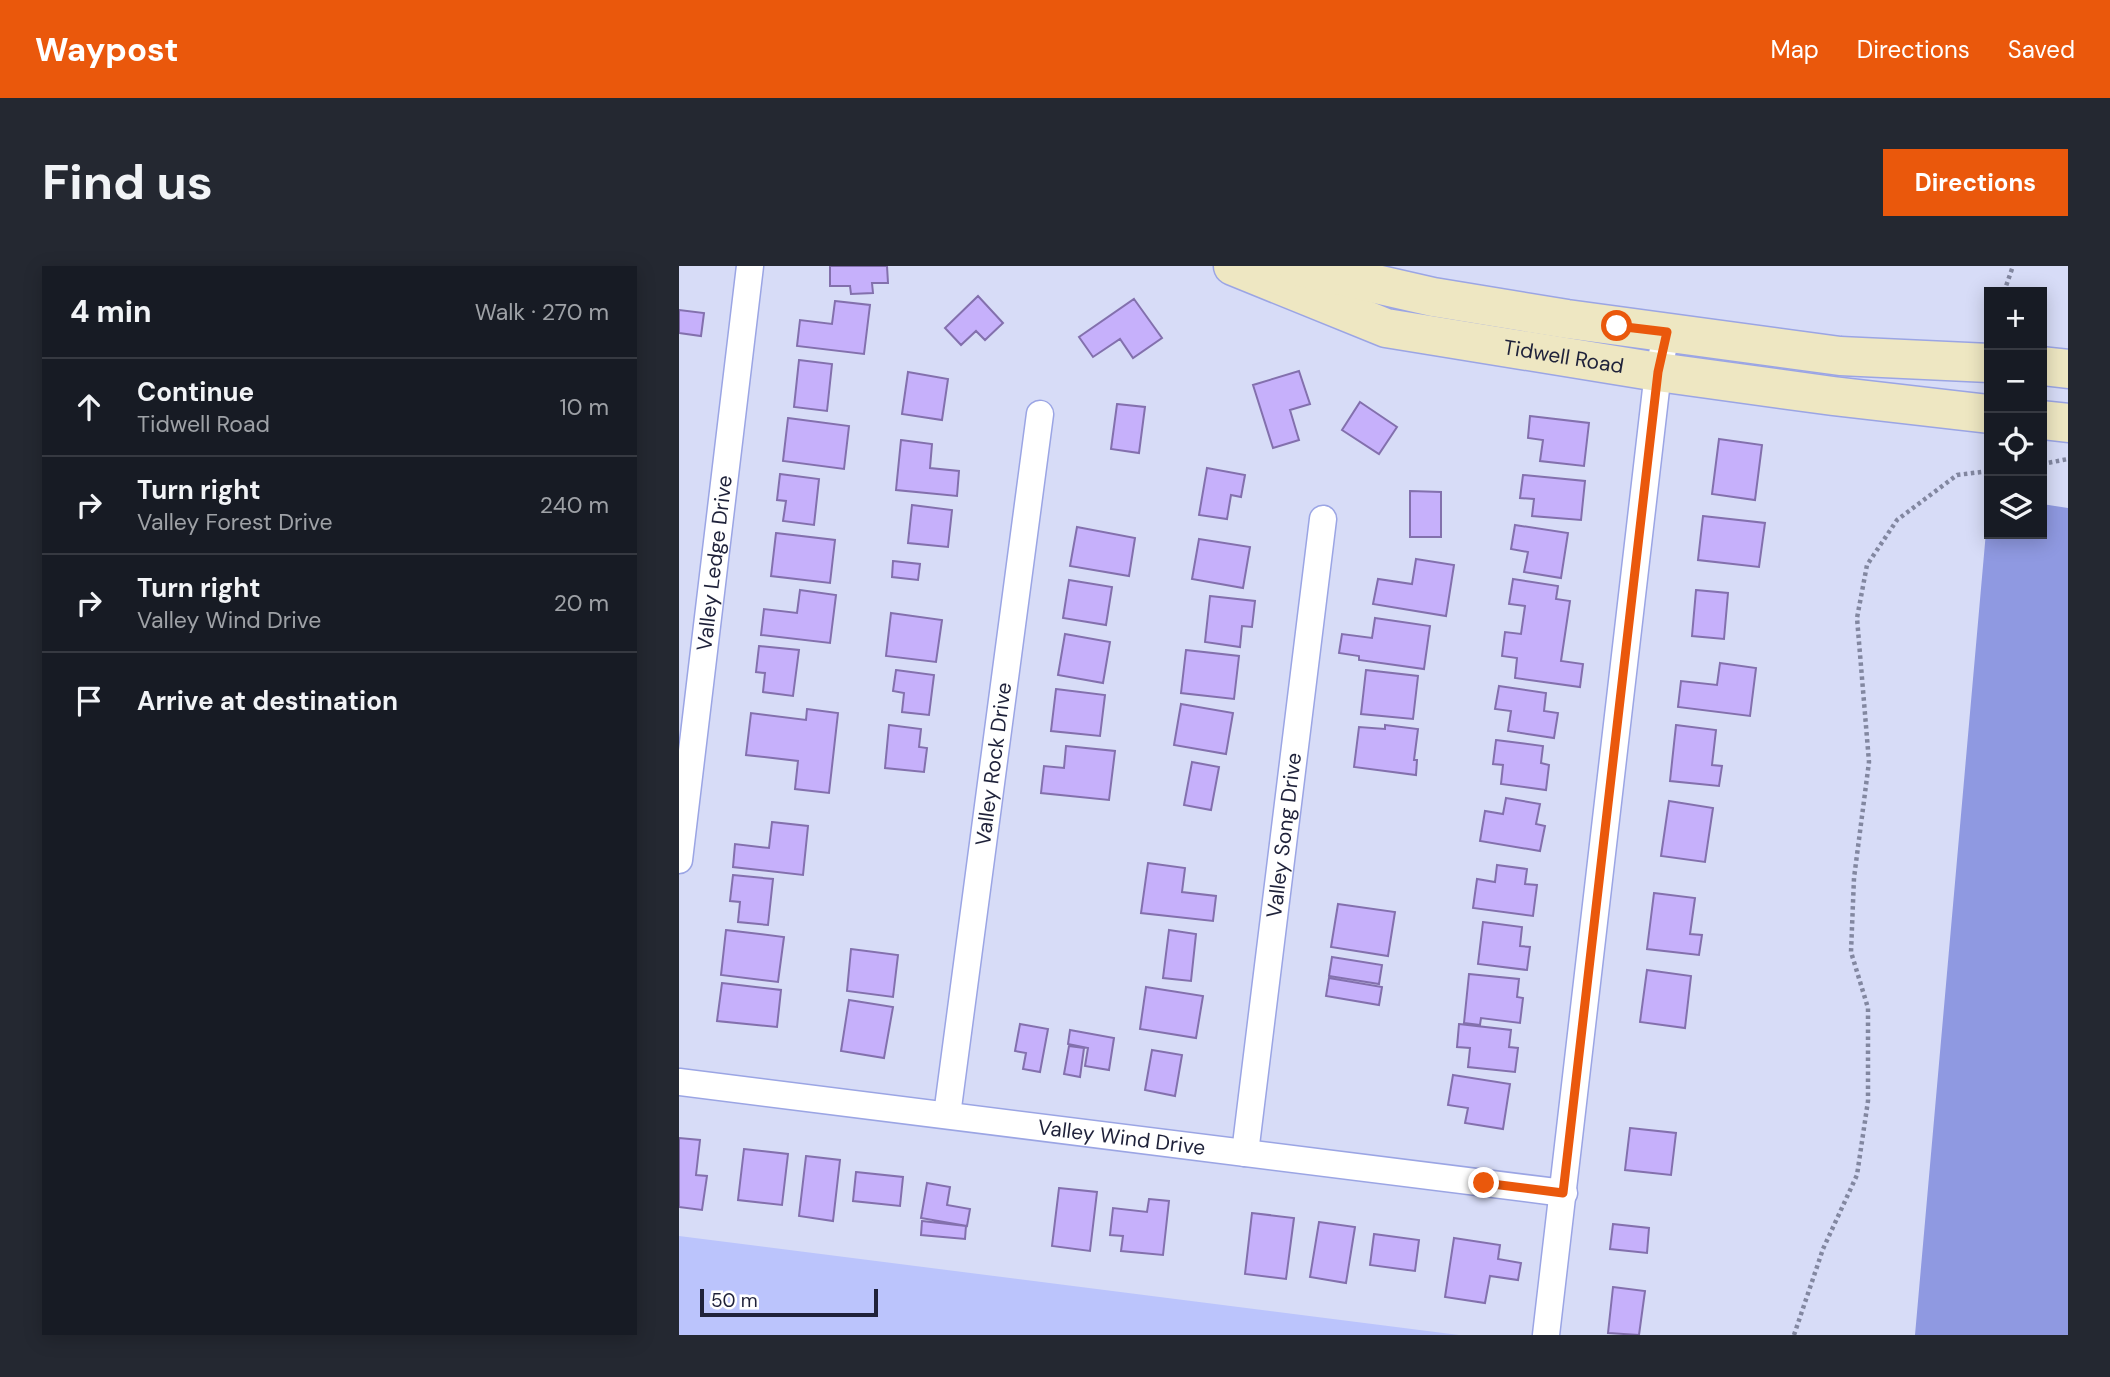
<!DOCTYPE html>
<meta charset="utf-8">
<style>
:root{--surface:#171b24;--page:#242831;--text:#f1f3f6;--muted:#9ea1a6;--line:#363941;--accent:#ea580c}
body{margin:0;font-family:"DM Sans",sans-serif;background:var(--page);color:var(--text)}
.controls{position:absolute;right:21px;top:21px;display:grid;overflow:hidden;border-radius:0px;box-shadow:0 4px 18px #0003}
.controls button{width:63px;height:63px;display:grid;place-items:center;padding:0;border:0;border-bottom:2px solid var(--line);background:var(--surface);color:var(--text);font:35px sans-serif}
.scale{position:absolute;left:21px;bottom:18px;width:178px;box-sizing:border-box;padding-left:7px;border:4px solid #1f223a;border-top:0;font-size:19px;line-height:24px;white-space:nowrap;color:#1f223a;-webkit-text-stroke:5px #fff;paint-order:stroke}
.stop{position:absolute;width:21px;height:21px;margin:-16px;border:5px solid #ea580c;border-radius:50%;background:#fff}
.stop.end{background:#ea580c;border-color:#fff;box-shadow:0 2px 7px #0008}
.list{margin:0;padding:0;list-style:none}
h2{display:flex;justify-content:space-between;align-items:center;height:91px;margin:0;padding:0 28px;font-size:30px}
h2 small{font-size:23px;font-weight:400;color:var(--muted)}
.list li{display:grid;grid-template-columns:46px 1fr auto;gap:21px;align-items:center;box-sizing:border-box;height:98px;padding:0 28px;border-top:2px solid var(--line)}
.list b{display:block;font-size:26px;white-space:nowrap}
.list p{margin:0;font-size:23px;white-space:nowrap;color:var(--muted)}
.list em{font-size:23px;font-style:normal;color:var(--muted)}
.icon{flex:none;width:38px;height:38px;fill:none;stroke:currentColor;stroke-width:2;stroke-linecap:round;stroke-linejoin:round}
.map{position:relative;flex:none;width:1389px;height:1069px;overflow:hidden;border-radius:0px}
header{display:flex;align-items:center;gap:42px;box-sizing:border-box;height:98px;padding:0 35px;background:var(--accent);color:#fff}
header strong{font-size:33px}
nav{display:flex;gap:38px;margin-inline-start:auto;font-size:24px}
.intro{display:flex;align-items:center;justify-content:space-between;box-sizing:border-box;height:168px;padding:0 42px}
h1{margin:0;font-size:49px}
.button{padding:18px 32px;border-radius:0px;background:var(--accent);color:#fff;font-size:24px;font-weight:700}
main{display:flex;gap:42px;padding:0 42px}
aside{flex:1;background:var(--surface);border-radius:0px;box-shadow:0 4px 18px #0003}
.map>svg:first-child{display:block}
</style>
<header>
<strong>Waypost</strong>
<nav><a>Map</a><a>Directions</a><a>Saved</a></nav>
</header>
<div class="intro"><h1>Find us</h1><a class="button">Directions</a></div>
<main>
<aside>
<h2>4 min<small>Walk · 270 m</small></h2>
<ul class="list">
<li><svg class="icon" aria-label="ahead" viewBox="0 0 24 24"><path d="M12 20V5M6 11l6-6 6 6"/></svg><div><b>Continue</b><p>Tidwell Road</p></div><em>10 m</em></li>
<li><svg class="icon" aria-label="right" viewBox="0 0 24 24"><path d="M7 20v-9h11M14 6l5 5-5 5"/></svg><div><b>Turn right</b><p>Valley Forest Drive</p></div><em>240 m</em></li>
<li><svg class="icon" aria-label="right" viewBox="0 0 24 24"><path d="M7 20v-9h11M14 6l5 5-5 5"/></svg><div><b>Turn right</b><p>Valley Wind Drive</p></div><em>20 m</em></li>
<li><svg class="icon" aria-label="arrive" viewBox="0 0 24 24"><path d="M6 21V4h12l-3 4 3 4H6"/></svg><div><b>Arrive at destination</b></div></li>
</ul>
</aside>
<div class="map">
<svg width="1389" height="1069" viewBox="0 0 1389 1069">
<rect width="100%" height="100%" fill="#d7dcf7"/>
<path fill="#bbc4fc" d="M0 970 780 1069H0Z"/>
<path fill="#8f99e1" d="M1310 232V268H1363V238L1389 242V1069H1236Z"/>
<path fill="#c6b0fb" stroke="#8370ad" stroke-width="2" d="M151 0H208L209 17H193L194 27 172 28 171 20H151Z
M299 30 324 57 306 74 297 65 282 79 266 62Z
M455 33 483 72 454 92 441 73 414 91 400 71Z
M156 35 191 39 185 88 118 80 121 54 153 58Z
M0 44 25 47 22 70 0 67Z
M120 94 153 98 148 145 115 141Z
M620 105 631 138 611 144 620 174 594 182 574 119Z
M229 106 269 113 263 154 223 148Z
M681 136 718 161 700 188 663 164Z
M438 138 466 141 460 187 432 183Z
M851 150 910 157 905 200 861 195 864 174 849 172Z
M109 152 170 160 165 203 104 195Z
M1040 173 1083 179 1076 234 1033 228Z
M222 174 253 178 251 202 280 205 278 230 217 224Z
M528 202 566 209 562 231 552 229 548 253 520 249Z
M101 208 140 213 135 259 104 255 107 235 98 234Z
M844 209 906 215 902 254 853 250 855 233 841 232Z
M731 225 762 226V271H731Z
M233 239 273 244 269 281 229 277Z
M1024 250 1086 257 1080 301 1019 294Z
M836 259 889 267 882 312 845 306 849 286 832 283Z
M398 261 456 272 450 310 391 300Z
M97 267 156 274 151 317 92 310Z
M520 273 571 281 564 322 513 313Z
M737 293 775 299 767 350 694 338 699 313 733 318Z
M214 295 241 298 239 314 213 311Z
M834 313 879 320 877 333 891 335 882 395 904 398 901 421 836 412 838 392 823 390 826 366 842 368 846 340 830 338Z
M390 314 433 321 427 359 384 352Z
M121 324 157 329 151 377 82 369 85 343 118 347Z
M1017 324 1049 327 1045 373 1013 370Z
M531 330 576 335 573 361 563 360 561 381 526 376Z
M212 347 263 354 257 396 207 390Z
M696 352 751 360 745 403 680 394V390L660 387 663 368 693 372Z
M386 368 431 376 424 417 379 409Z
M80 380 120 384 114 430 84 426 86 407 77 406Z
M507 384 560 390 555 433 502 427Z
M1041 397 1077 402 1071 450 999 441 1002 415 1038 419Z
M217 404 255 409 250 449 223 446 225 427 214 425Z
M687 404 739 410 734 453 682 448Z
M820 420 867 427 865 445 879 447 875 472 829 465 832 445 816 443Z
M377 423 426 429 421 470 372 465Z
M502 438 554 447 547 488 495 479Z
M128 443 159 447 150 527 116 523 119 495 67 489 72 447 127 454Z
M210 459 242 463 240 481 248 482 245 506 206 502Z
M706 459 739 463 735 494H738L737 509 675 501 680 461 706 463Z
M997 459 1037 464 1033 499 1043 500 1040 520 991 515Z
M817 474 864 480 862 497 870 499 867 524 822 518 824 499 814 498Z
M387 480 436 485 430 534 362 527 365 500 385 502Z
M513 496 540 501 532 544 505 539Z
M827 532 861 538 857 558 866 560 861 585 801 575 806 545 824 548Z
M990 535 1034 542 1026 596 982 590Z
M93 556 129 560 124 609 54 601 56 578 90 582Z
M469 597 506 602 503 626 537 630 534 655 462 647Z
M818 599 848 603 846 618 858 619 854 650 794 642 798 613 816 616Z
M54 609 94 613 89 659 59 656 61 636 51 635Z
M975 627 1016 632 1011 668 1023 669 1020 689 968 683Z
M659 638 716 646 709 690 652 681Z
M804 656 843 661 841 680 851 681 848 704 799 698Z
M47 664 105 671 99 716 42 709Z
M490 664 517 668 512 715 484 712Z
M172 683 219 689 214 731 168 725Z
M653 691 703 699 700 718 650 710Z
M968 704 1012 710 1006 762 961 756Z
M790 708 840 713 838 731 844 732 841 757 802 752 801 759 785 757Z
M650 712 703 721 700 739 647 730Z
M43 717 102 724 98 761 38 755Z
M467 721 524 730 517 772 461 763Z
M170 734 214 741 205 792 162 785Z
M341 758 369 763 361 806 344 803 347 787 336 785Z
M780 758 832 764 830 781 839 782 836 806 789 801 791 782 778 781Z
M391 764 435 772 430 804 406 800 409 782 389 778Z
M390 780 405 782 401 811 385 808Z
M473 784 503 789 496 830 466 824Z
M774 809 831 818 824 863 786 857 789 842 769 839Z
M951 862 997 867 992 909 946 904Z
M0 872 21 874 17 909 28 910 23 944 0 941Z
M65 883 109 888 103 939 59 934Z
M127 890 161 894 154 955 120 950Z
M177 906 224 911 221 940 174 935Z
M248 917 271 921 268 939 291 943 288 960 242 952Z
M380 922 418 926 411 985 373 980Z
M470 933 490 935 484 989 442 985 444 970 431 969 434 942 468 946Z
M573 947 615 952 607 1013 566 1008Z
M243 955 287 960 286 973 242 969Z
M640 956 676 961 667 1017 631 1011Z
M934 958 970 962 968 987 931 983Z
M695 968 740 974 736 1005 691 999Z
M775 972 821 979 819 993 842 997 839 1014 811 1010 806 1037 766 1031Z
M934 1021 966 1025 960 1069 929 1067Z"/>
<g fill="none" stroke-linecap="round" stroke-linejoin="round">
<defs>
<g id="minor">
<path id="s1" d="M0 594 71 0"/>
<path id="s2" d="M0 816 885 927"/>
<path id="s3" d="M268 849 361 148"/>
<path id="s4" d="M566 887 644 253"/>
<path d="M867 1069 979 106 988 66"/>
</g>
<g id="secondary">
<path id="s5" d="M554 0 707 62 979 106 1154 130 1310 148"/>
<path d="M618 0 754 31 888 53 1161 90 1310 97"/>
<path d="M1363 100 1389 103"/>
<path d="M1363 154 1389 157"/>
</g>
</defs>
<use href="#minor" stroke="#9ba5e4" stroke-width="29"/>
<use href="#secondary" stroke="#9ba5e4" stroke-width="41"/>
<path stroke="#8287a0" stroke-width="4.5" stroke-dasharray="3.5 3.5" stroke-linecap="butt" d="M1325 26 1334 0
M1363 198 1389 193
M1115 1069 1144 983 1178 909 1189 835V742L1172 686 1175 612 1190 496 1178 352 1188 299 1218 254 1278 209 1310 205"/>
<use href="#minor" stroke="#fff" stroke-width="26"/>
<use href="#secondary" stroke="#eee7c2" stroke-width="38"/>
</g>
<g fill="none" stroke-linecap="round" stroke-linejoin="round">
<path stroke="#ea580c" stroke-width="9" d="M805 917 884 927 979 106 988 66 938 60"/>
</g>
<g text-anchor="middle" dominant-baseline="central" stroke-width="7" stroke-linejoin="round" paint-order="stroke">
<g font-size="21" fill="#1f223a" stroke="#fff">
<text stroke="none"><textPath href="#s5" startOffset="345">Tidwell Road</textPath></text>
<text stroke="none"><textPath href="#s1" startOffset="299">Valley Ledge Drive</textPath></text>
<text stroke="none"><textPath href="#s3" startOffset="354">Valley Rock Drive</textPath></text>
<text stroke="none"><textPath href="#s4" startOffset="320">Valley Song Drive</textPath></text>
<text stroke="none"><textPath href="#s2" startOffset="446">Valley Wind Drive</textPath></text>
</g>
</g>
</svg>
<div class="controls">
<button>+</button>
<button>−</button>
<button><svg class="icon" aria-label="locate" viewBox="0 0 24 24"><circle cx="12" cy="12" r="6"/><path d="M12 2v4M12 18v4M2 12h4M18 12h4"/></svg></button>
<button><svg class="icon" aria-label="layers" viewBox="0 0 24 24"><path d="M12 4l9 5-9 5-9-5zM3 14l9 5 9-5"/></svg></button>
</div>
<div class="scale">50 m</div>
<div class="stop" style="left:938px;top:60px"></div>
<div class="stop end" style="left:805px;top:917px"></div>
</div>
</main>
